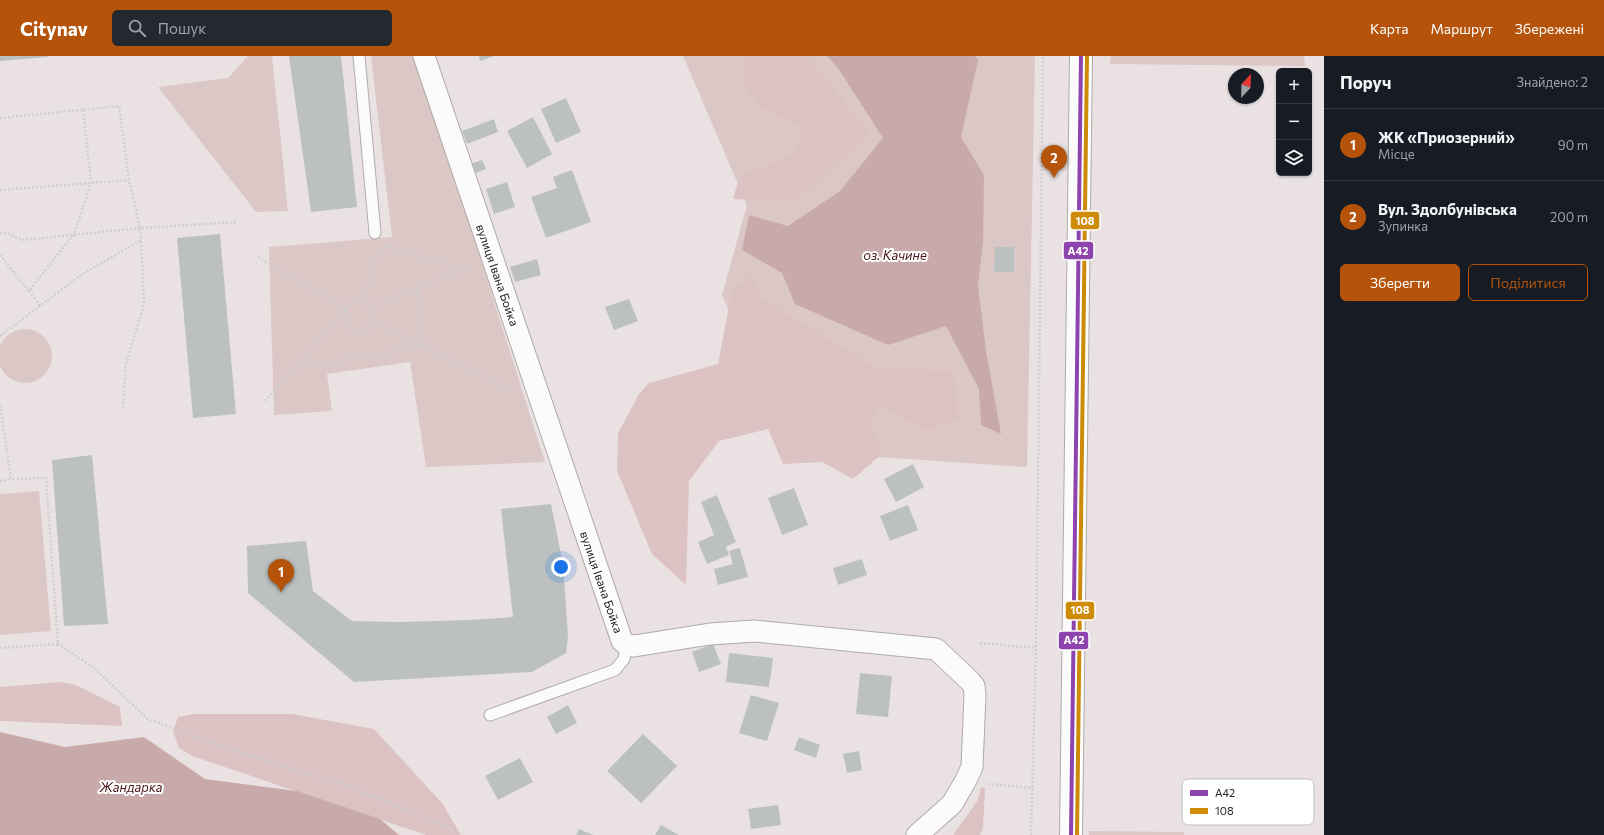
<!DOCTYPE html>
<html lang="uk">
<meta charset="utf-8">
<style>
:root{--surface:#171b24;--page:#242831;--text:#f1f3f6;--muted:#9ea1a6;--line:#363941;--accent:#b45309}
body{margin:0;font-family:Commissioner,sans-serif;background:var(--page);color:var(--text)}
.controls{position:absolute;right:12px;top:12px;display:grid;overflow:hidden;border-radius:6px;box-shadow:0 1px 3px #0004}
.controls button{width:36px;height:36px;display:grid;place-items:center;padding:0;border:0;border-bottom:1px solid var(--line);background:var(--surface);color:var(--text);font:20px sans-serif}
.compass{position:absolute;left:1228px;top:12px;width:36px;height:36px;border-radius:50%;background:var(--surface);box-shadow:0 1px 3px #0004;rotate:22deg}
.you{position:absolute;left:561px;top:511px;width:14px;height:14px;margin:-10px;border:3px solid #fff;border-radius:50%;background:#1a73e8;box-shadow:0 0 0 6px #1a73e833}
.badge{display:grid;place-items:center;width:26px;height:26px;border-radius:50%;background:var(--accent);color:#fff;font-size:13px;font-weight:700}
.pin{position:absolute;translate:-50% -33px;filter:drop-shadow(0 1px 2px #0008)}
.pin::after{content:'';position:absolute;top:21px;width:14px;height:12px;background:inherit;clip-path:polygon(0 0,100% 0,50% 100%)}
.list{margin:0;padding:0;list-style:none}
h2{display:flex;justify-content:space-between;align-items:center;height:52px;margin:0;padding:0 16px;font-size:17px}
h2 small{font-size:13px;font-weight:400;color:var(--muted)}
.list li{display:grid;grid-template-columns:26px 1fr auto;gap:12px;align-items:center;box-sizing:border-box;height:72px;padding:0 16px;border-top:1px solid var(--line)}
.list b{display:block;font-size:15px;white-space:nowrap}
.list p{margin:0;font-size:13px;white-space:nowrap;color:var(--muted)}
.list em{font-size:13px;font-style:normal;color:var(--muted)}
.actions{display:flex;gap:8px;padding:12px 16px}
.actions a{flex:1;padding:9px 0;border:1px solid var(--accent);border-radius:6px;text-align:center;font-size:14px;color:var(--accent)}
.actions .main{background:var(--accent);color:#fff}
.icon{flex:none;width:22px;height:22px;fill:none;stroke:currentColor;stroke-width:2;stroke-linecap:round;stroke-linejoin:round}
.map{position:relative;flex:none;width:1324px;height:779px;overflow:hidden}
header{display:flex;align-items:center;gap:24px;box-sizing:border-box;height:56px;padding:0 20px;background:var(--accent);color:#fff}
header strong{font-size:19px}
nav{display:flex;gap:22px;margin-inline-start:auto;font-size:14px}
.search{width:280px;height:36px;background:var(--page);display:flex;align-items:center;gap:10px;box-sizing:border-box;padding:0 14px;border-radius:6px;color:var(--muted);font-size:15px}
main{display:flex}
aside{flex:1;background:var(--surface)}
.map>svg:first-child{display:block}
</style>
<header>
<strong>Citynav</strong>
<div class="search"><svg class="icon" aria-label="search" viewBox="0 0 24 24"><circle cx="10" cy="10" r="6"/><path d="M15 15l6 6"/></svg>Пошук</div>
<nav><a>Карта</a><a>Маршрут</a><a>Збережені</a></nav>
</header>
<main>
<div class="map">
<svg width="1324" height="779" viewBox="0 0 1324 779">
<rect width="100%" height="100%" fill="#eae2e2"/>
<path fill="#dcc7c7" d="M248 0H272L288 155 256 156 158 31 228 22Z
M371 0H416L545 406 426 411 410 306 327 318 332 355 274 359 269 191 392 181Z
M683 0H1035L1027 411 789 395 722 239 747 149Z
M1111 0H1304L1305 10 1110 8Z
M-2 300a27 27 0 1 1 54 0a27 27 0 1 1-54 0Z
M39 435 51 575 0 579V438Z
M1089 775 1184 776V779H1089Z"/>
<path fill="#dcc2c2" d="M746 0H807L870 77 795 146 733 143 739 122 795 96 803 72 763 53 742 28Z
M751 219 762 243 877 312 953 315 959 363 926 375 879 349 871 372 883 397 853 423 822 406 783 408 768 373 719 385 689 425 686 529 652 498 617 415 618 377 639 338 649 327 718 308 732 235Z
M61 626 76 629 120 651 122 670 0 665V631Z
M193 658H292L374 673 442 747 461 779H426L192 700 179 692 173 676 178 661Z
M981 731 985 732 983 772 980 779H953L978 744Z"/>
<path fill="#c9aaaa" d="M827 0H975L978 4 961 81 984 119 983 185 978 230 986 295 1001 378 981 369 979 333 946 270 888 289 795 248 782 217 742 194 749 159 788 170 840 135 883 82 838 12Z
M0 676 65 691 144 681 205 723 297 735 380 763 399 779H0Z"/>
<path fill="#bcc1c0" d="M0 0H48V1L0 5Z
M289 0H341L357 151 311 156Z
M479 0H494L480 5Z
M566 42 581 76 556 87 541 53Z
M533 61 552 98 527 112 507 75Z
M494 63 498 76 467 88 462 75Z
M482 104 486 113 473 118 470 108Z
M572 114 591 166 546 182 531 141 557 132 553 121Z
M507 126 515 151 494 158 486 133Z
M220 178 236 358 193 362 177 182Z
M995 191H1014V216H994Z
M537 203 541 219 515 226 510 211Z
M629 243 638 265 614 274 605 251Z
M92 399 108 568 64 570 52 404Z
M913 408 924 431 896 446 884 423Z
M794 432 808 469 782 479 768 442Z
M717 439 736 486 726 491 729 499 707 508 698 486 714 479 701 446Z
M551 448 563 508 568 580 566 597 532 616 354 626 248 537 247 490 306 485 313 535 352 565 400 566 470 564 513 561 501 453Z
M908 449 918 474 890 485 880 460Z
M740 492 748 521 718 529 714 513 733 508 729 495Z
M862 503 867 519 838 529 833 512Z
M713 588 721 608 699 616 692 596Z
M729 597 773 602 769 631 726 626Z
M860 617 892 620 888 661 856 658Z
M751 639 779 647 767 685 739 677Z
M568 649 577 667 556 678 547 661Z
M643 678 677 710 641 747 607 715Z
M799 681 820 689 816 702 794 694Z
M859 695 862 714 847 717 843 698Z
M520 702 533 726 498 744 485 720Z
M778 749 781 769 751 773 748 753Z
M661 769 679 779H655Z
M579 773 593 779H576Z"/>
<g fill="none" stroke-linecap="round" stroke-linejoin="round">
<defs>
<path id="lane" d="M359 0 375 177
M490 659 615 614 624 603 627 589"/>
<path id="street" d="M424 0 622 585 627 589 634 590 710 578 754 575 936 593 970 625 974 630 975 639 972 711 965 726 952 748 917 779"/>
<path id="secondary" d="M1071 779 1081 0"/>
</defs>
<use href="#lane" stroke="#b0aaaa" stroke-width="13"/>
<use href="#street" stroke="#b0aaaa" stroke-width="23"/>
<use href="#secondary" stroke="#b0aaaa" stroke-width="24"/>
<path stroke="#d0cece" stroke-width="2.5" stroke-dasharray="2 2" stroke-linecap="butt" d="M0 62 119 50 129 124 140 172 141 184
M0 134 129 124
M0 177H7L22 184 140 172 236 166
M385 190 462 213
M0 199 29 235 74 178 91 127 83 53
M258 201 347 253 264 346
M29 235 40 250
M344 260a15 15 0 1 1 30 0a15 15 0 1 1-30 0Z
M363 246 379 193
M371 252 472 209
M373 266 514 335
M0 280 81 219 141 184 144 248 126 308 123 353
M295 312 424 291 417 232
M0 425 11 423 0 348
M980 587 1036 592
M58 588 94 612 148 663 238 696 348 730 452 773 454 779
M0 592 58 588 46 422 11 423
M988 728 1033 732
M1031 779 1036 592 1043 0"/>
<use href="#lane" stroke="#fcfbfb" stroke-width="11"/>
<use href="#street" stroke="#fcfbfb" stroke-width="21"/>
<use href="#secondary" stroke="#fcfbfb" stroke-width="22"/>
<defs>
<path id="bus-1" d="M1071 779 1081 0"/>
<path id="bus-2" d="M1077 779 1087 0"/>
</defs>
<use href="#bus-1" stroke="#fff" stroke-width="7"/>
<use href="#bus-2" stroke="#fff" stroke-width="7"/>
<use href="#bus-1" stroke="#8e44ad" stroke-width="4"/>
<use href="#bus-2" stroke="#cd8b07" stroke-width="4"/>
</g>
<g text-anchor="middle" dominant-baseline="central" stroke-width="4" stroke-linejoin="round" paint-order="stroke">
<g font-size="12" fill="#272121" stroke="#fff">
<text transform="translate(498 219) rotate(71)">вулиця Івана Бойка</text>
<text transform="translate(602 526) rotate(71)">вулиця Івана Бойка</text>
</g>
<g font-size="13" font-style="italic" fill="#49151a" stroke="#fff">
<text x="895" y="199">оз. Качине</text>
<text x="131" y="731">Жандарка</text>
</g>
</g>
<rect x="1182" y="723" width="132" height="46" rx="6" fill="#fff" stroke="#bebcbc" stroke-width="1"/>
<rect x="1190" y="734" width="18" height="6" fill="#8e44ad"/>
<rect x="1190" y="752" width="18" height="6" fill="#cd8b07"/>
<g font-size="11" fill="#272121">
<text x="1215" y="741">А42</text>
<text x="1215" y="759">108</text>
</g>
<g stroke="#fff" stroke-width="1.5">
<rect x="1070" y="155" width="30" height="19" rx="4" fill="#cd8b07"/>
<rect x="1063" y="185" width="31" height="19" rx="4" fill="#8e44ad"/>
<rect x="1065" y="545" width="30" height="19" rx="4" fill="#cd8b07"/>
<rect x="1058" y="575" width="31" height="19" rx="4" fill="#8e44ad"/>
</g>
<g font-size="11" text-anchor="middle" font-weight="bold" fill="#fff">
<text x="1085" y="169">108</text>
<text x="1078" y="199">А42</text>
<text x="1080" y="558">108</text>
<text x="1074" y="588">А42</text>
</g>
</svg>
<div class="controls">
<button>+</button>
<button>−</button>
<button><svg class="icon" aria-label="layers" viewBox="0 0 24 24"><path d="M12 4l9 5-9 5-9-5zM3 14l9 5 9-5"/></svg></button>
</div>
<svg class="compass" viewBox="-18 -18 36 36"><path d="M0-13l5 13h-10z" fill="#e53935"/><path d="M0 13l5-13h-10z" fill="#9ea1a6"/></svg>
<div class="you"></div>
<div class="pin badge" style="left:281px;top:536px">1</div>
<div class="pin badge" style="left:1054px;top:122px">2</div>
</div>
<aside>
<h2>Поруч<small>Знайдено: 2</small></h2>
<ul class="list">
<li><span class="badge">1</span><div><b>ЖК «Приозерний»</b><p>Місце</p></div><em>90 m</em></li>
<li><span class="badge">2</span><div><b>Вул. Здолбунівська</b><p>Зупинка</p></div><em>200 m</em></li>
</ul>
<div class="actions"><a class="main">Зберегти</a><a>Поділитися</a></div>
</aside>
</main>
